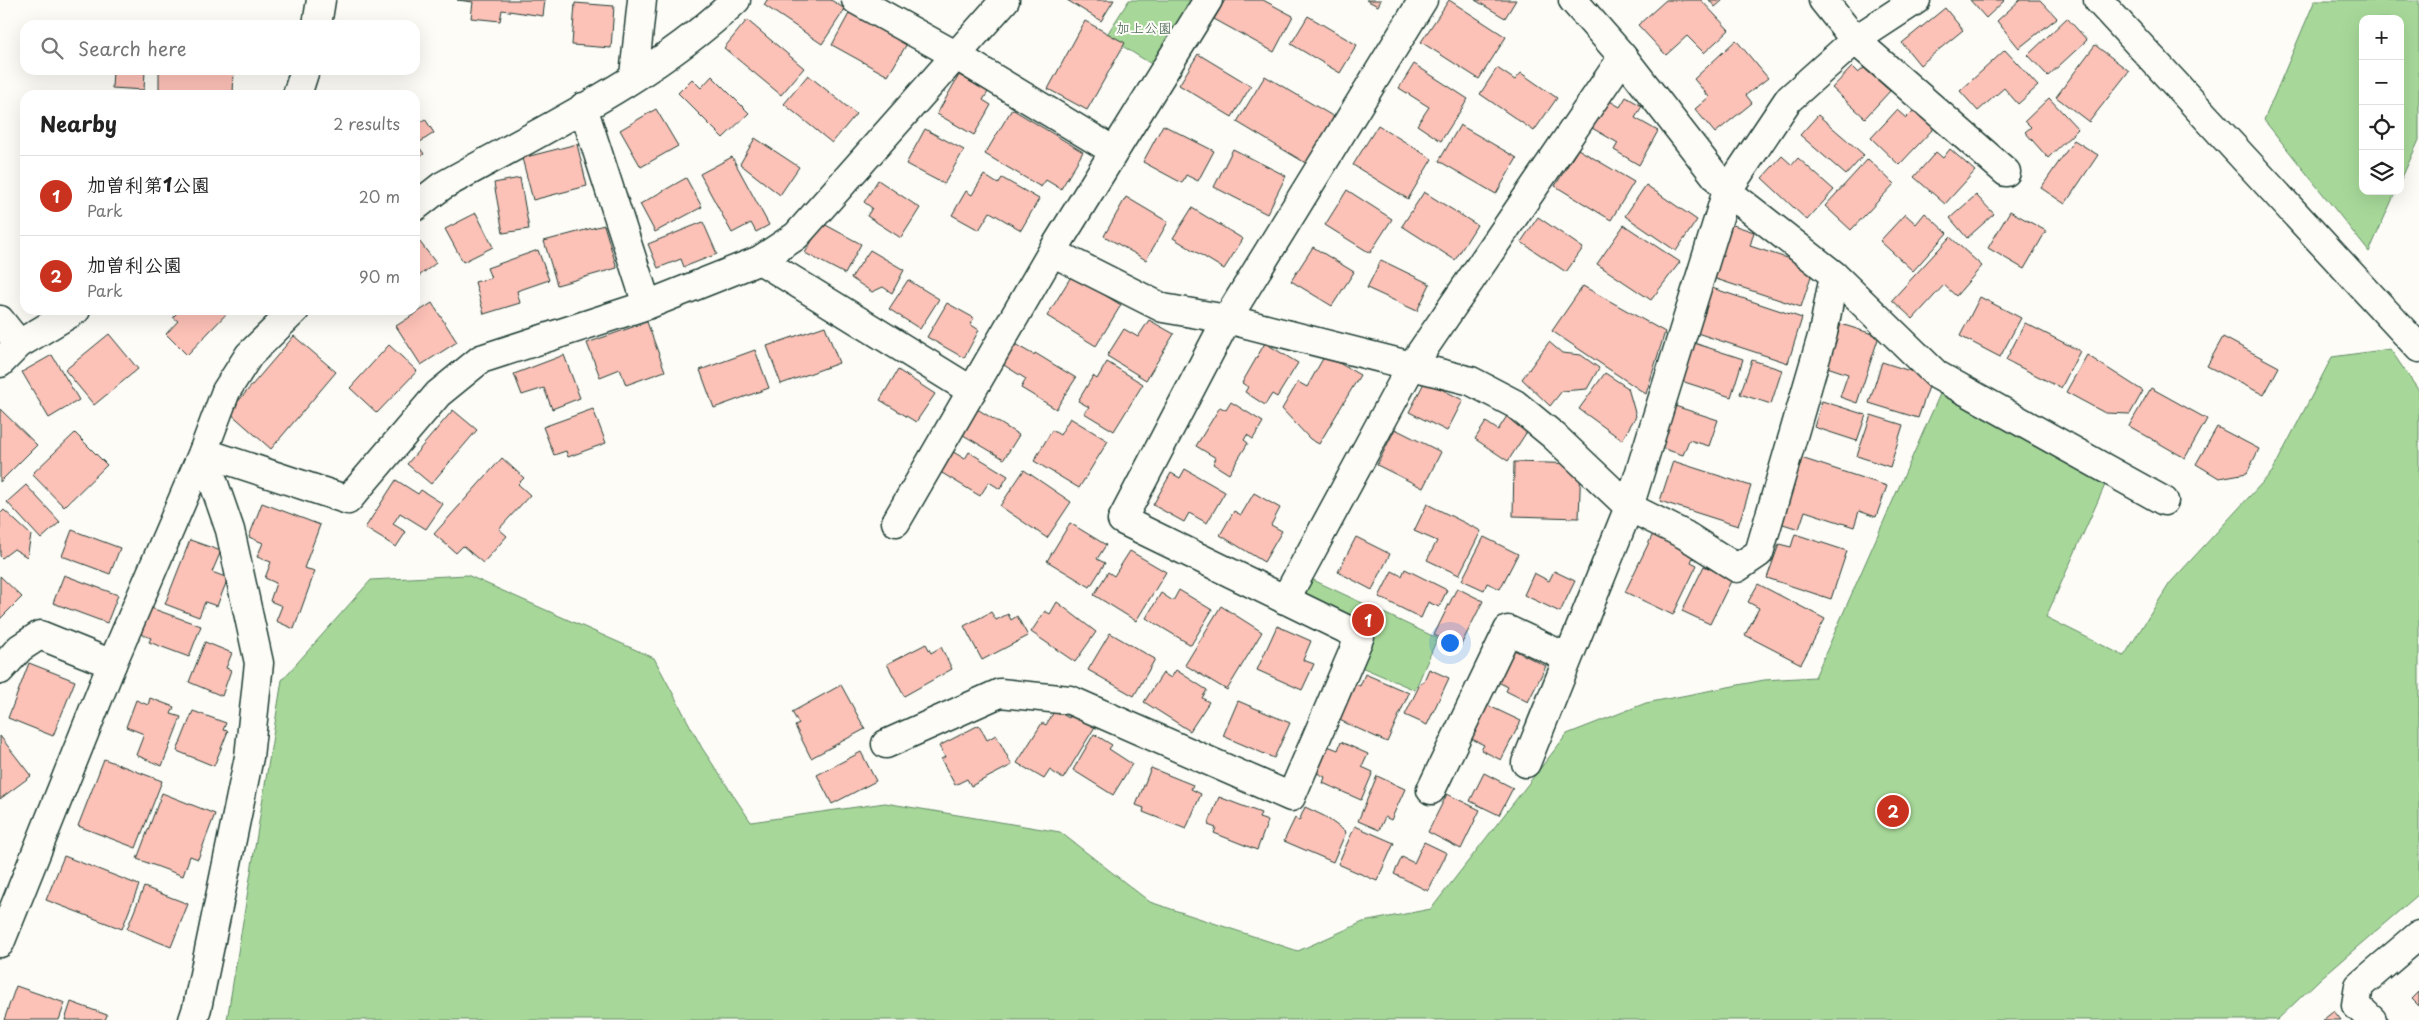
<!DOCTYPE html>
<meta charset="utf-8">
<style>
:root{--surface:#fff;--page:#f2f2f2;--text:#222;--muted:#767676;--line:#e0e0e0;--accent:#c8321e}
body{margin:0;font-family:"Playpen Sans","Klee One",sans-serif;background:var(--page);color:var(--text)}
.controls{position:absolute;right:15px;top:15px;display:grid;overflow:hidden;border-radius:10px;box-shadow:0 5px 20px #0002}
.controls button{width:45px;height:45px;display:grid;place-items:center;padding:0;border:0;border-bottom:1px solid var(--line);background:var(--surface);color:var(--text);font:25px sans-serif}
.you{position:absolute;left:1449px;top:642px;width:18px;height:18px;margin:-12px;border:4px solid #fff;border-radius:50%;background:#1a73e8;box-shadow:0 0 0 8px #1a73e833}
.badge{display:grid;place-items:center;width:32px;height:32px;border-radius:50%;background:var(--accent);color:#fff;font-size:16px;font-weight:700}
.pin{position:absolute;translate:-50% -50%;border:2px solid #fff;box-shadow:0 1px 5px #0006}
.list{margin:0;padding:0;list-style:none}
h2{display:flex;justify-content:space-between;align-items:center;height:65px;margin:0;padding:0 20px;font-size:21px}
h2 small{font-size:16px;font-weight:400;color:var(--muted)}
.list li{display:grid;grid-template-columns:32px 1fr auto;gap:15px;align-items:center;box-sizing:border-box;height:80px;padding:0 20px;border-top:1px solid var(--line)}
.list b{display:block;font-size:19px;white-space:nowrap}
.list p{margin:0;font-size:16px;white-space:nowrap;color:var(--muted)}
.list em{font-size:16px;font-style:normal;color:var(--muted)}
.icon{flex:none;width:28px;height:28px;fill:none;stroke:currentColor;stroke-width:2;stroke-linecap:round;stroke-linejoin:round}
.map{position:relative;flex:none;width:2419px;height:1020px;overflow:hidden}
.search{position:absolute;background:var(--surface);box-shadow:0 5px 20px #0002;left:20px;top:20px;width:400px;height:55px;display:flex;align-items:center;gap:12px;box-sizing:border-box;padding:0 18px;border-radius:15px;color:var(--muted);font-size:19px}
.panel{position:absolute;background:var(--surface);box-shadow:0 5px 20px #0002;left:20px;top:90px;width:400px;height:225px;border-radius:15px}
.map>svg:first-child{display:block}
</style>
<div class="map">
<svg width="2419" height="1020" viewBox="0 0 2419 1020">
<rect width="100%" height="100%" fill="#fdfcf7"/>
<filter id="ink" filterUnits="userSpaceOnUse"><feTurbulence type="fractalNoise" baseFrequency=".02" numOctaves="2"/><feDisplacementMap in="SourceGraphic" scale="10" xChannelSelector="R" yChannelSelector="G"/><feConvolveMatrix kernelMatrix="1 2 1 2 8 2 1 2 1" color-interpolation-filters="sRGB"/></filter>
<g filter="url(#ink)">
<path fill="#a7d899" stroke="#638a66" d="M1129 0H1192L1153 65 1106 36Z
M2315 0H2419V140L2400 182V19H2363V191H2396L2369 252 2264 120Z
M2390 349 2419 391V894L2322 977 2277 1020H227L282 680 371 580 467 575 654 658 702 748 751 822 885 803 1060 832 1150 902 1298 951 1363 922 1431 909 1567 734 1646 703 1764 680 1815 677 1940 394 2105 485 2046 617 2124 656 2170 583 2272 472 2332 357Z
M1307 577 1441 640 1437 639 1415 690 1359 666 1372 637 1305 602 1301 586Z"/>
<path fill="#fcc1b7" stroke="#1f3d34" d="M457 0H545L543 16 502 10 500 21 471 18 473 2Z
M767 0H831L845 9 822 44 764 5Z
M1067 0H1114L1101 21Z
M1225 0H1263L1293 16 1274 52 1214 19Z
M1366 0H1381L1378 6Z
M1449 0 1506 37 1479 79 1421 42Z
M1475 0H1516L1505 18Z
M1666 0H1701L1729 30 1704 53 1687 36 1666 55 1638 25Z
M1709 0H1723L1715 7Z
M1970 0H2005L1986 18Z
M2020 0H2040L2057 18 2019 48 1997 21Z
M575 3 614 6 611 48 572 45Z
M1945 8 1963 30 1920 65 1902 43Z
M851 10 908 42 888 76 832 45Z
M1308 16 1357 45 1340 73 1291 44Z
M2067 18 2087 40 2048 76 2028 55Z
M747 20 804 68 781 95 724 48Z
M1085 21 1125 43 1087 110 1048 89Z
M1736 40 1768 78 1746 95 1752 103 1715 133 1695 109 1709 97 1694 79Z
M2095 45 2129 71 2089 122 2056 97Z
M2005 50 2038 86 2018 104 2004 88 1978 111 1960 91Z
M1198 54 1251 86 1232 117 1179 85Z
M1414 64 1468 99 1441 141 1417 125 1429 107 1399 88Z
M1852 67 1858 73 1864 68 1890 91 1865 118 1832 88Z
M1497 68 1515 80 1521 73 1557 98 1534 131 1480 94Z
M113 70H145L144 90 112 88Z
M159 70H234L233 94 189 92V95H159Z
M808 75 856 114 832 143 784 104Z
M959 75 988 92 983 100 991 105 974 135 937 114Z
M712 76 749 113 723 138 678 93 692 79 701 88Z
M1265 76 1336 118 1309 165 1237 122Z
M1626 97 1642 106 1635 118 1658 131 1639 165 1614 150 1618 143 1592 128 1608 100 1620 107Z
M2049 98 2078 129 2048 158 2025 132 2031 127 2025 121Z
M656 109 678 146 641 167 620 130Z
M1012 109 1083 152 1061 189 1046 180 1041 187 985 154Z
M1897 110 1906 118 1914 110 1934 128 1899 165 1871 138Z
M1818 115 1864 155 1846 175 1800 135Z
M425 119 434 133 417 144 424 154 415 160V126Z
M1163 125 1214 151 1198 181 1186 175 1182 183 1143 162Z
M1378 125 1432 159 1408 199 1353 165Z
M1460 125 1517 158 1496 194 1439 161Z
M925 129 964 150 944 184 906 164Z
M755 138 799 167 780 195 740 164Z
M2074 140 2098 155 2065 204 2041 188Z
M577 144 587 186 533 200 522 158Z
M1233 149 1286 176 1267 214 1214 187Z
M1578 149 1634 182 1611 220 1555 186Z
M1950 149 1975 171 1945 204 1914 177 1936 152 1943 158Z
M1782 156 1792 165 1798 158 1834 190 1807 220 1762 178Z
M732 157 769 225 756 232 751 223 732 233 700 174Z
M1868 159 1894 184 1851 230 1825 206Z
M984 175 998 184 1002 178 1039 199 1021 230 990 212 979 230 952 215 966 191 972 195Z
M520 178 529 229 503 233 494 183Z
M686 178 702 207 655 232 640 204Z
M878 180 920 208 901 238 867 216 872 208 864 202Z
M1646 185 1697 220 1676 251 1625 216Z
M1347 190 1392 219 1370 253 1325 225Z
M1424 192 1477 225 1455 260 1402 226Z
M1976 195 1994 214 1967 238 1950 218Z
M1126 197 1168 222 1146 260 1104 236Z
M1192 208 1243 239 1224 269 1173 238Z
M2010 211 2046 231 2024 269 1988 248Z
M476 213 493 247 463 262 445 229Z
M1925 213 1947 233 1913 271 1880 241 1905 214 1916 224Z
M1538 217 1583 248 1566 272 1521 242Z
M703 222 717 254 684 267 681 259 658 268 648 244Z
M822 223 861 244 845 274 805 253Z
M1727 223 1754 232 1750 246 1814 267 1801 307 1710 277Z
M604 225 617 268 557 285 544 241Z
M1624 225 1680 262 1651 300 1597 264Z
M416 237 436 263 415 279V238Z
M1950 237 1982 266 1956 296 1944 285 1913 319 1892 300Z
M1313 247 1354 272 1332 306 1291 281Z
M538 250 549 280 517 291 520 303 484 314 475 282 491 278 487 268Z
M870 250 904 270 892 293 883 287 872 292 851 278Z
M1381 260 1430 284 1417 311 1367 288Z
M1072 275 1121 305 1096 346 1047 316Z
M908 280 939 299 920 329 889 309Z
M1583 286 1665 332 1646 394 1552 331Z
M1709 287 1802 318 1788 363 1694 332Z
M1980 297 2021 318 2000 357 1960 336Z
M432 303 457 342 421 365 396 326Z
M947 303 974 318 970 324 979 330 964 358 927 337Z
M180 310H230L187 355 166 334 178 321 173 317Z
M1149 320 1174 334 1146 380 1107 356 1124 329 1138 337Z
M647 322 665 371 626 385 620 369 600 377 587 343Z
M2025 323 2080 351 2061 388 2006 360Z
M1841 324 1879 336 1857 403 1840 397 1848 374 1827 367Z
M825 326 839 363 781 384 767 346Z
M109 334 138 369 94 405 65 370Z
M294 336 336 372 271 449 229 412Z
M2223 337 2279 367 2264 395 2207 366Z
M1688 341 1743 359 1731 397 1675 379Z
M1011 342 1034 355 1035 353 1076 378 1056 409 1021 388 1026 379 999 362Z
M1549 342 1562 353 1581 355 1599 368 1587 389 1562 391 1550 406 1522 379Z
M1265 343 1298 363 1277 397 1272 394 1265 405 1245 392 1248 387 1242 383Z
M389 345 417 371 377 413 350 388Z
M755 350 769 388 714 408 700 370Z
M52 355 79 400 49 418 22 372Z
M564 355 580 398 552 409 544 388 522 395 514 374Z
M1325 355 1360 375 1319 444 1310 439 1282 409 1298 382 1307 387Z
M2087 355 2143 391 2130 414 2105 413 2066 392Z
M1752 360 1782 370 1771 404 1740 394Z
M1107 362 1143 384 1114 431 1084 413 1089 407 1078 401 1093 376 1097 379Z
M1882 362 1932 378 1918 418 1869 403Z
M898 370 935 394 916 422 880 400Z
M1605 373 1628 388 1636 416 1622 440 1579 409Z
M1425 381 1463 400 1447 431 1409 412Z
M2151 388 2207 419 2185 458 2129 426Z
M1822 401 1866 415 1857 441 1814 427Z
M1231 402 1263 422 1253 439 1247 435 1244 440 1248 443 1229 474 1213 464 1216 458 1196 446 1220 407 1226 410Z
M1675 406 1718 420 1709 446 1689 440 1683 455 1661 448Z
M974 407 1019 435 1004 459 958 432Z
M0 409 37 445 0 482Z
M593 409 606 443 568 457 566 451 554 455 543 427Z
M453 410 477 430 431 484 407 464Z
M1871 415 1903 425 1890 467 1857 456Z
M1507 416 1528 430 1508 461 1475 439 1486 422 1498 430Z
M1070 418 1108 441 1079 488 1034 461 1052 430 1060 435Z
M2217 427 2259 449 2247 473 2219 478 2196 464Z
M1395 429 1441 452 1423 488 1377 465Z
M75 433 107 465 64 507 32 474Z
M945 447 965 459 969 452 1008 476 1000 489 989 482 980 496 932 467Z
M1792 455 1887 486 1876 517 1859 511 1854 527 1805 511 1799 529 1770 520Z
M502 458 524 478 518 484 530 495 499 529 507 536 483 563 463 546 456 553 434 534Z
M1673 461 1751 486 1738 526 1660 501Z
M1514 462 1581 464 1579 518 1513 516Z
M1185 469 1225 492 1207 523 1189 513 1184 522 1153 505 1171 473 1180 478Z
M1024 470 1071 502 1047 538 1000 506Z
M396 480 418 494 421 490 443 504 426 529 400 513 393 524 406 532 396 547 365 528Z
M26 485 60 522 41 539 7 502Z
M1254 493 1280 508 1271 525 1282 531 1264 562 1220 535 1234 511 1241 515Z
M262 503 320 525 304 568 315 571 294 629 276 621 282 606 270 601 276 583 265 578 271 562 257 557 263 543 249 537Z
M1427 504 1481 531 1459 575 1427 560 1437 541 1414 531Z
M4 510 31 535 27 557 14 549 2 558 0 556V514Z
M1070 523 1106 545 1097 559 1105 563 1090 587 1047 561Z
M72 530 120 548 110 574 62 556Z
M1653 534 1695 553 1691 562 1697 565 1673 615 1625 592Z
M1795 534 1847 551 1831 599 1767 578 1779 544 1791 547Z
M1356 537 1390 554 1372 590 1338 572Z
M1484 537 1518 554 1500 589 1487 583 1484 590 1462 580Z
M190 540 221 551 212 572 228 578 217 606 205 602 199 617 165 604Z
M1130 551 1166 572 1136 621 1094 595 1108 572 1114 576Z
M1704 566 1732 579 1710 624 1682 611Z
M1405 569 1447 590 1439 607 1428 602 1421 618 1379 597 1392 571 1402 576Z
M1554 571 1575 581 1560 612 1524 595 1534 573 1549 581Z
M64 575 118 595 107 623 53 603Z
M0 576 22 597 0 619Z
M1758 584 1825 619 1801 664 1745 635 1759 608 1748 602Z
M1457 588 1483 601 1460 647 1434 635Z
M1179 590 1212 610 1191 645 1146 618 1161 593 1173 601Z
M1057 602 1096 632 1075 662 1031 632 1045 611 1050 614Z
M1221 606 1262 632 1227 690 1185 665Z
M151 608 201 626 189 657 149 642 151 638 141 634Z
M991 612 996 620 1008 614 1011 620 1017 616 1028 636 982 660 964 626Z
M1277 626 1311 641 1303 660 1314 664 1302 690 1257 670Z
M1110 633 1155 659 1134 696 1088 670Z
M205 642 232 653 226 668 231 670 222 696 189 682Z
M926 644 931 653 941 647 952 669 904 696 887 664Z
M1512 649 1546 666 1528 702 1506 691 1508 687 1496 681Z
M29 663 75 681 53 736 8 718Z
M1429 669 1449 678 1427 725 1405 715 1421 682 1423 683Z
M1176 670 1207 690 1202 698 1209 702 1190 731 1144 702 1163 673 1171 678Z
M1365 674 1409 693 1387 742 1335 718 1351 682 1360 686Z
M841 685 865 729 811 758 795 726 799 724 792 712Z
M150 698 174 707 171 714 181 717 162 766 136 755 144 734 126 727 136 700 148 705Z
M1238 701 1290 723 1274 758 1223 736Z
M1487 705 1521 721 1501 760 1481 750 1484 745 1470 738Z
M1055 710 1069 718 1073 711 1096 725 1063 779 1050 770 1044 779 1017 763 1042 723 1046 725Z
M193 711 226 723 223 730 228 731 214 766 177 751Z
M979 725 987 740 996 735 1012 765 971 786 967 779 955 785 941 759 945 757 939 746Z
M1094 734 1112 745 1109 749 1132 764 1113 795 1073 770Z
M0 736 31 776 0 799Z
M1341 742 1368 754 1362 767 1373 772 1361 800 1323 783 1325 777 1313 771 1325 745 1338 750Z
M861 752 876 781 832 804 817 775Z
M104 759 162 781 136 848 78 826Z
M1151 768 1193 785 1191 789 1201 794 1186 829 1143 812 1144 808 1136 805Z
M1484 773 1513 788 1499 815 1470 801Z
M1377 776 1405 789 1391 820 1385 817 1379 830 1358 821Z
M162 793 215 814 198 859 190 856 183 876 137 859Z
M1447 794 1480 810 1461 849 1428 832Z
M1219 797 1261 813 1259 818 1268 821 1257 850 1214 833 1216 828 1208 825Z
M1305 807 1324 816 1346 832 1333 862 1284 841 1295 818 1299 821Z
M1355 826 1394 843 1377 881 1338 864Z
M1424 842 1447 853 1428 891 1394 874 1402 857 1414 863Z
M64 856 139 885 122 929 46 900Z
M144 887 188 904 171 947 127 929Z
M16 986 65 1003 59 1020H4Z
M2419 992V1006L2412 999Z
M71 1002 107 1015 105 1020H65Z
M2334 1011 2341 1020H2323Z"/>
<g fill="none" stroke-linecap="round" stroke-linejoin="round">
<defs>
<path id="minor" d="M856 0 957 56 1114 151
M1573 0 1623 57 1727 191 1834 275 1937 375 2164 501
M1823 0 1855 40 2006 172
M317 25 321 0
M634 76 642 0
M297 95 305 70
M583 107 647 305
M415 207 442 186C542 130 652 79 736 0
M1052 252 1163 308 1227 319 1471 381 1515 404 1554 436 1629 507 1685 535 1737 568 1759 553 1823 333 1834 275
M760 260 972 391
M0 320 19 344
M0 363 19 344 76 310
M203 452 348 500 438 394 481 359 647 305 760 260 796 236 1005 0
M896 522 1052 252 1208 0
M1285 600 1411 367 1623 57
M0 670 20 648 40 635 112 664
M886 744 1000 693 1070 700 1291 797 1360 636 1122 520 1227 319 1423 0
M1526 763 1629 507 1727 191 1788 100 1855 40 1916 0
M1431 790 1508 630 1568 658
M193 1020 197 1008 249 757 259 663 230 530 203 452 226 391 249 355 295 310
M2372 1020 2356 1005 2359 986 2419 935"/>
<path id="tertiary" d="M2098 0 2419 348
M0 943 112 664 203 452"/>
</defs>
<use href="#minor" stroke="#1f3d34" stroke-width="31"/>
<use href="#tertiary" stroke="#1f3d34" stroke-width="31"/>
<use href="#minor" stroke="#fdfcf7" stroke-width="28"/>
<use href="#tertiary" stroke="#fdfcf7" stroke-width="28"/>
</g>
</g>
<g text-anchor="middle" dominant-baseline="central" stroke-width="4" stroke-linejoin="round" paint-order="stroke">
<g font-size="14" fill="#3a5c48" stroke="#fdfcf7">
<text x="1144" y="27">加上公園</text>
</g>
</g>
</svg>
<div class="controls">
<button>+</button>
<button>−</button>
<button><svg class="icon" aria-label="locate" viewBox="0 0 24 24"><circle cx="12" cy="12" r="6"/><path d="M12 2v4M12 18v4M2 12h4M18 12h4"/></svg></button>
<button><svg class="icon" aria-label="layers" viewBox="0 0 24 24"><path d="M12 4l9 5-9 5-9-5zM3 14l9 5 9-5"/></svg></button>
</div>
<div class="you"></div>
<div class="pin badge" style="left:1368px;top:620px">1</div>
<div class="pin badge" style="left:1893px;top:811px">2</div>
<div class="search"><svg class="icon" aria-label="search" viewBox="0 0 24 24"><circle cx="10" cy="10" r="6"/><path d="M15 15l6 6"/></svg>Search here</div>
<section class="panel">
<h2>Nearby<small>2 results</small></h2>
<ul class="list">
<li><span class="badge">1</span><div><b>加曽利第1公園</b><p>Park</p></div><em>20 m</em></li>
<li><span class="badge">2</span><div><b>加曽利公園</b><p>Park</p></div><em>90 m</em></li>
</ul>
</section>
</div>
